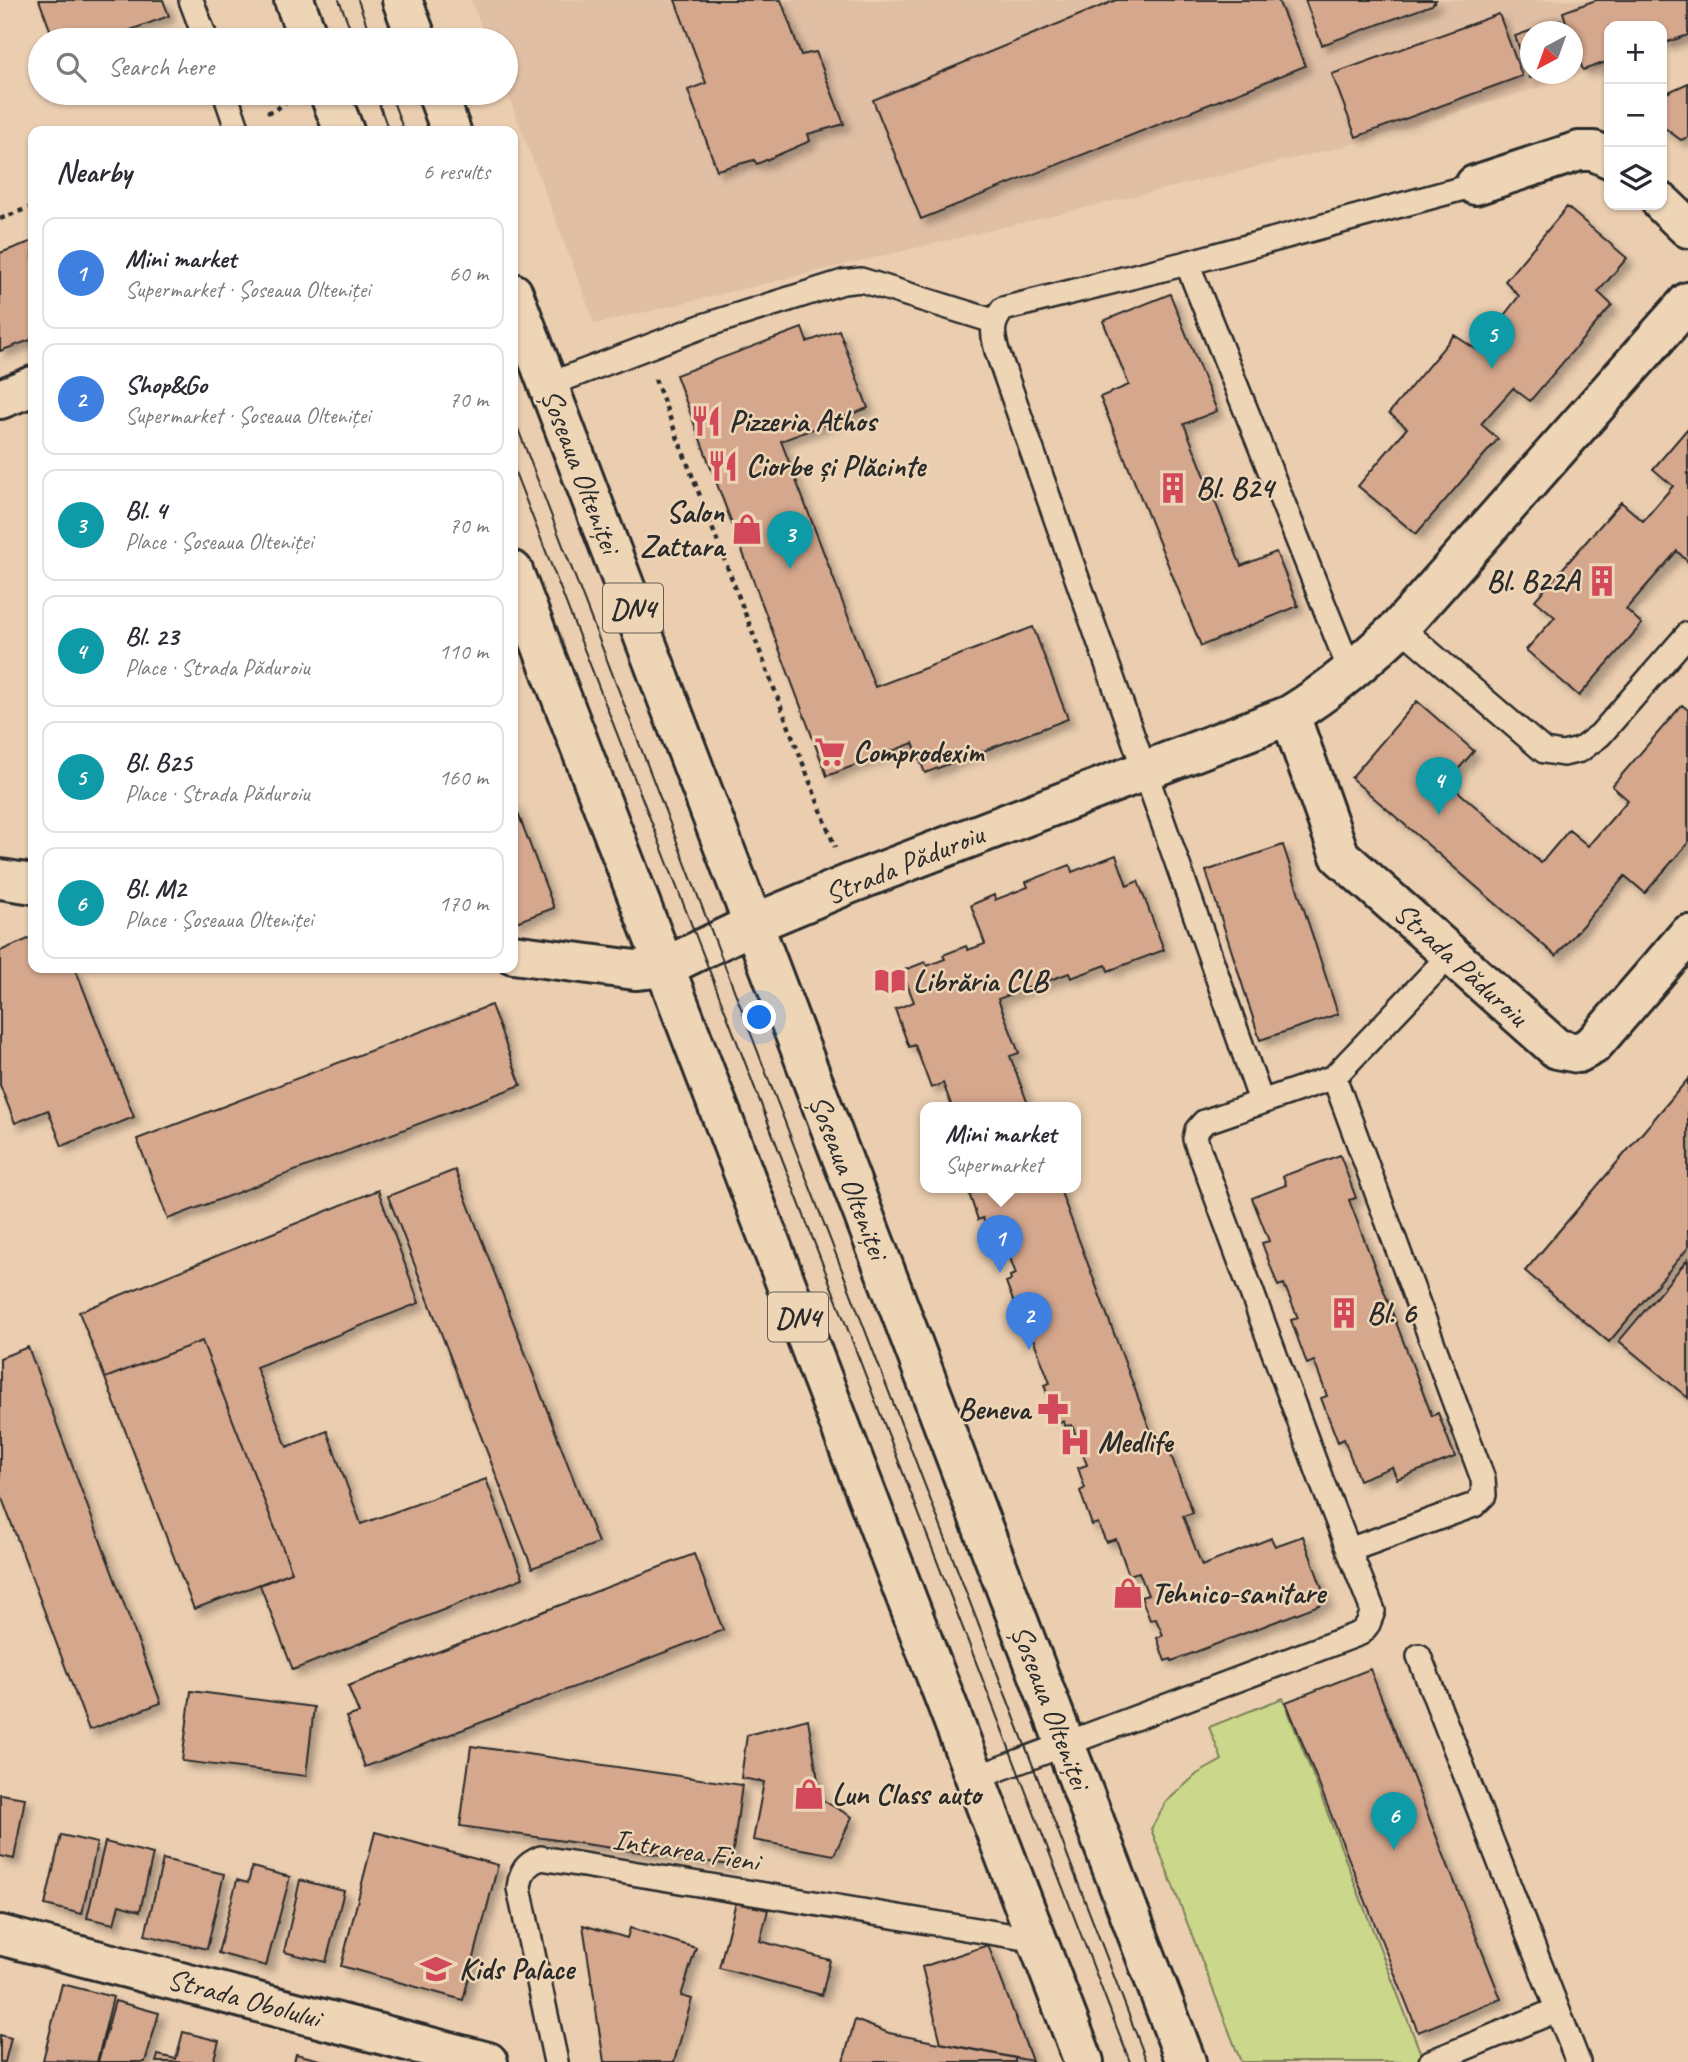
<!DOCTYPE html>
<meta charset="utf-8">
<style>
:root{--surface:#fff;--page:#f2f2f3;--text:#2b2b33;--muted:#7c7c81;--line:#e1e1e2;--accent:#ea580c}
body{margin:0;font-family:Caveat,sans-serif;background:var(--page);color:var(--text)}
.controls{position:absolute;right:21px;top:21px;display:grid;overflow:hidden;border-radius:14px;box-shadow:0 2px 5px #0004}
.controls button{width:63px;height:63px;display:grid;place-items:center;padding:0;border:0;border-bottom:2px solid var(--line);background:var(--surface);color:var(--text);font:35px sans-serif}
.compass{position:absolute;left:1520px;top:21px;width:63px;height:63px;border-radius:50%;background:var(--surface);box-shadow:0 2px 5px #0004;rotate:221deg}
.you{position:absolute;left:760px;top:1018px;width:24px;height:24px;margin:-18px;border:5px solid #fff;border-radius:50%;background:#1a73e8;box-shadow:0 0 0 10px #1a73e833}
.badge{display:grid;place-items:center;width:46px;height:46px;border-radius:50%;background:var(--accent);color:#fff;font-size:23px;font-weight:700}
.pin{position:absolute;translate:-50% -58px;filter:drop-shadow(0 2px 4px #0008)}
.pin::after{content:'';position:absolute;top:37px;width:24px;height:21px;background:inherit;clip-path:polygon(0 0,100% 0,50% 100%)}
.popup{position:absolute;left:920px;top:1102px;width:161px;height:91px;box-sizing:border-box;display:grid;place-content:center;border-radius:14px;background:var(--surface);filter:drop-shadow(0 2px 5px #0005);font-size:23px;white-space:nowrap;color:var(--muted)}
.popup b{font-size:26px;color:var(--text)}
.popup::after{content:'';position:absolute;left:50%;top:100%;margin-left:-14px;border:14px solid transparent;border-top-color:var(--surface)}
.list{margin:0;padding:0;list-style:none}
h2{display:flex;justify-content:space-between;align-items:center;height:91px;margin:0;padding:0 28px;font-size:30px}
h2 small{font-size:23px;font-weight:400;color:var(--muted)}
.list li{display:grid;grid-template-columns:46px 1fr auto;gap:21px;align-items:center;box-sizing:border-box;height:112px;margin:0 14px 14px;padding:0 14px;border:2px solid var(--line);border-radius:14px}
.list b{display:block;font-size:26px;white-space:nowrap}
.list p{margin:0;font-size:23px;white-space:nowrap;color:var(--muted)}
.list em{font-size:23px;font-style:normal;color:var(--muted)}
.icon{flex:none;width:38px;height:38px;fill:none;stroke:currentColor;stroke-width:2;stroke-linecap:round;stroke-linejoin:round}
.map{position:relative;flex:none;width:1688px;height:2062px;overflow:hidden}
.search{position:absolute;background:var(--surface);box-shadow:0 2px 5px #0004;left:28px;top:28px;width:490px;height:77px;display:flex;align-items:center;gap:18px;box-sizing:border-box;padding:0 24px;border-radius:38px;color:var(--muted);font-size:26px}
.panel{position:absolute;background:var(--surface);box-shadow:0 2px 5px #0004;left:28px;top:126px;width:490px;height:847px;border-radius:14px}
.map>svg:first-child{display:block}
</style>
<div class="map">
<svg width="1688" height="2062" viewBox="0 0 1688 2062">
<defs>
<filter id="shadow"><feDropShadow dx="6" dy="6" stdDeviation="3.5" flood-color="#0004"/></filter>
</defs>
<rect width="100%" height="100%" fill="#ebceb0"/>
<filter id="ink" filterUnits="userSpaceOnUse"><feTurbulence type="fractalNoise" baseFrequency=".0143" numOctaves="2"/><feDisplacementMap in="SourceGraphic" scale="14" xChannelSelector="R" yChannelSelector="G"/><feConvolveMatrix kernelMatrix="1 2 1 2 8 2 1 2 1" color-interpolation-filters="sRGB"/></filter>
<g filter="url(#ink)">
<path fill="#e0bfa4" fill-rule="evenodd" d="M471 0H1688V42L1662 50V26H1609V66L1350 145 595 324 506 90V40H487ZM1530 32H1572V74H1530Z"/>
<path fill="#cbd78a" stroke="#7b815a" stroke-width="2" d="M1283 1698 1424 2062H1241L1151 1829 1166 1802 1197 1774 1222 1760 1209 1727Z"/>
<path fill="#d5a78d" stroke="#2b2b2b" stroke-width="2" filter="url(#shadow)" d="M39 0H163L169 16 103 40H54Z
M675 0H781L801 55 816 52 844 124 808 134 810 141 757 164 754 160 717 170 688 90 706 83Z
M1116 0H1278L1305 66 921 219 873 100Z
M1305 0H1436L1432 5 1322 45Z
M1596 0H1688V35L1662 44V26H1609V61L1583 70 1572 40V32H1569L1563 12Z
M1499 14 1522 76 1356 137 1332 74Z
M1561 20 1565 32H1530V74H1542L1530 78 1515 36Z
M1688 83V137L1681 140 1662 126V95Z
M1567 207 1627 258 1598 292 1612 305 1530 401 1513 388 1481 424 1498 439 1416 534 1358 486 1407 428 1389 413 1454 335 1477 350 1519 296 1505 281Z
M33 241V339L0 351V253Z
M1170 294 1217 411 1184 424 1241 566 1276 552 1298 606 1201 646 1100 397 1129 385 1103 321Z
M802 328 807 342 839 330 868 408 781 441 875 687 1033 627 1068 719 925 773 913 743 827 776 676 375Z
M1688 428V562L1677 551 1626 609 1642 624 1579 696 1526 650 1555 617 1535 600 1621 502 1643 521 1673 486 1653 469Z
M1417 701 1474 751 1447 782 1541 863 1569 830 1588 846 1628 800 1612 786 1682 705 1688 710V843L1645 893 1625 876 1556 956 1351 778Z
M513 800 554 908 513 923Z
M1283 845 1338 1014 1260 1040 1206 871Z
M1116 855 1127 886 1138 881 1164 950 1108 971 1106 965 1071 978 1069 973 998 999 1019 1053 1010 1056 1029 1107H952L943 1083 931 1088 915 1045 909 1047 895 1009 914 1002 902 971 925 962 927 966 945 959 943 955 966 946 968 950 985 944 971 905 994 895 995 900 1028 887 1026 882 1070 865 1072 872Z
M33 937V968H75L134 1117 62 1146 48 1110 15 1123 0 1085V951Z
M491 1005 521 1085 168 1219 137 1139Z
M1688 1079V1248L1609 1342 1525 1271Z
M1340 1155 1356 1198 1349 1200 1432 1416 1438 1413 1455 1457 1397 1479 1392 1467 1359 1480 1344 1439 1338 1442 1321 1398 1327 1396 1314 1361 1307 1364 1291 1320 1298 1318 1284 1284 1278 1286 1262 1243 1269 1241 1252 1198 1286 1185 1283 1176Z
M455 1170 598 1543 532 1568 388 1196Z
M967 1187H1059L1154 1440 1164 1436 1181 1482 1193 1513 1183 1516 1202 1566 1271 1538 1275 1546 1303 1536 1327 1602 1172 1661 1171 1659 1165 1661 1157 1638 1163 1635 1156 1619 1150 1620 1141 1597 1148 1595 1139 1572 1129 1575 1116 1539 1106 1542 1098 1523 1092 1525 1080 1491 1085 1488 1078 1468 1087 1465 1072 1425 1065 1426 1064 1421 1058 1423 1044 1385 1050 1383 1025 1318 1020 1319 1006 1282 1011 1280 1010 1276 1016 1274 1002 1237 992 1241 983 1218 978 1220Z
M378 1190 419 1303 256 1367 287 1447 327 1431 361 1524 486 1479 523 1578 293 1670 260 1585 292 1572 202 1341 105 1378 79 1312Z
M1688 1259V1398L1619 1341Z
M202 1341 292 1572 194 1609 105 1378Z
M28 1347 161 1703 89 1730 0 1493V1358Z
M694 1554 723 1630 365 1767 346 1717 359 1713 348 1686Z
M1370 1669 1501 1999 1418 2032 1286 1702Z
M191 1691 314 1707 306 1776 182 1761Z
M808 1719 821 1799 852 1817 834 1855 753 1840 764 1782 741 1778 747 1735Z
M471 1746 742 1785 731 1865 460 1826Z
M0 1794 25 1798 14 1859 0 1856Z
M375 1832 498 1865 463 2000 341 1966Z
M61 1835 97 1843 82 1914 45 1905Z
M105 1842 153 1854 140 1911 119 1905 114 1924 87 1918Z
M163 1859 224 1874 207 1949 145 1935Z
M252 1867 290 1877 266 1966 218 1953 237 1880 248 1883Z
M300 1880 344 1891 326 1962 284 1952Z
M736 1902 768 1910 760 1941 830 1960 822 1995 719 1968Z
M583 1925 627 1938 630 1928 696 1948 681 1996 692 1999 674 2062H604Z
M988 1945 1032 2061 941 2043 922 1967Z
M62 1984 113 1997 97 2062 43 2060Z
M115 2001 159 2013 145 2062H98Z
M855 2020 889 2033 1015 2058V2062H843Z
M183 2032 219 2041 213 2062H156L158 2055 176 2059Z
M0 2035 11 2038 5 2062H0Z
M296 2054 328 2062H294Z"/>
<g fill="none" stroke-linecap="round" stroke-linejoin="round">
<defs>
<path id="lane" d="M191 0 206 40
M225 93 236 125
M1187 263 1351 673
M548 385 703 326 843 282 861 280 993 321
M1400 627 1544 751 1563 754 1580 750 1600 735 1688 634
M1334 1077 1450 955
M1261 1101 997 351C992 333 991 324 1003 309L1187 263 1475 185
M1419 1656 1578 2062
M975 1778 1361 1633 1368 1624 1373 1611 1322 1482 1195 1139 1197 1130 1204 1122 1334 1077 1483 1479 1484 1495 1474 1505 1349 1550
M556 2062 519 1888C521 1871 526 1864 541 1858L1037 1940
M1431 2062 1557 2010"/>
<path id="street" d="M1475 185 1579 151H1594L1609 158
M1662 203 1688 228
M0 399 33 386
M1290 715 1340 856 1557 1049 1578 1053 1593 1045 1688 935
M0 879 33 884
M513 954 635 970 665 967 753 924 849 884 1290 715C1331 690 1365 660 1400 627L1688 302
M0 1935 488 2062"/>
<path id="primary" d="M294 0 309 40
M402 0 417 40
M329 93 344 131
M437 93 451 131
M513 293 1186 2062
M513 571 1084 2062"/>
</defs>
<use href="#lane" stroke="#2b2b2b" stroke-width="28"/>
<use href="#street" stroke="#2b2b2b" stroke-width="44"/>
<use href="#primary" stroke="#2b2b2b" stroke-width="44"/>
<path stroke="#2b2b2b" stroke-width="4.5" stroke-dasharray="5 5" stroke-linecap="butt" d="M267 113 277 109 289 99
M0 219 33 206
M655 379 835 847"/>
<use href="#lane" stroke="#edd5b6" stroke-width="23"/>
<use href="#street" stroke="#edd5b6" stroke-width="38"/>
<use href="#primary" stroke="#edd5b6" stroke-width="38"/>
<path stroke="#2b2b2b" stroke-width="2" d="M339 0 355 40
M358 0 372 40
M375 93 389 131
M390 93 404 131
M513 416 1147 2062
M513 467 724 1008 1130 2062"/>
</g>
</g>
<defs>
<symbol id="restaurant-bare" viewBox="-9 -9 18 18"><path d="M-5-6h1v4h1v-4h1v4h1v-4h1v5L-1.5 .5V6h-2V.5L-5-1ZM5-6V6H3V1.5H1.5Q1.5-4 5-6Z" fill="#d1495b" stroke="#edd5b6" stroke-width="2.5" paint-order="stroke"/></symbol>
<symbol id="building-bare" viewBox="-9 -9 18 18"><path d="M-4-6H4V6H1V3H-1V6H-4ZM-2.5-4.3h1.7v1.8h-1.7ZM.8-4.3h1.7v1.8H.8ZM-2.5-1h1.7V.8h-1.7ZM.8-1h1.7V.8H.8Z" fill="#d1495b" stroke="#edd5b6" stroke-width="2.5" paint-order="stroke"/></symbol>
<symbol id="shop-bare" viewBox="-9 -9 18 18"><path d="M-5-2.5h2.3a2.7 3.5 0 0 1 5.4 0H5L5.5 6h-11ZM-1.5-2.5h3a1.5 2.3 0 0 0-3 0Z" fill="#d1495b" stroke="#edd5b6" stroke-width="2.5" paint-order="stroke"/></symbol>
<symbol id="supermarket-bare" viewBox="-9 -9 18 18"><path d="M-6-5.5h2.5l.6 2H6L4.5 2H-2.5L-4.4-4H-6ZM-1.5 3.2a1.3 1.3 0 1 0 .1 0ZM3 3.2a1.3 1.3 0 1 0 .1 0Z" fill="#d1495b" stroke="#edd5b6" stroke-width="2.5" paint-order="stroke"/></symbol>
<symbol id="library-bare" viewBox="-9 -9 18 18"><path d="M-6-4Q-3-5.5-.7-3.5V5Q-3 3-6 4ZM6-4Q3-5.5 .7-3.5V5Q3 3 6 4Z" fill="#d1495b" stroke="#edd5b6" stroke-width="2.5" paint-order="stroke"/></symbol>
<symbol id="pharmacy-bare" viewBox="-9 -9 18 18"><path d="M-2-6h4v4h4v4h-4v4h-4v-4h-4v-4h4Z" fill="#d1495b" stroke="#edd5b6" stroke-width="2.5" paint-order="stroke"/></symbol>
<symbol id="hospital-bare" viewBox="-9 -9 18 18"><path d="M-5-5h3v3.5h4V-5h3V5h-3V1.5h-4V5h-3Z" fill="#d1495b" stroke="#edd5b6" stroke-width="2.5" paint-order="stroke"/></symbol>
<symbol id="school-bare" viewBox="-9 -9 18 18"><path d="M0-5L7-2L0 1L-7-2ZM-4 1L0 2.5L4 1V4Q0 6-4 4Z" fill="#d1495b" stroke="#edd5b6" stroke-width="2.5" paint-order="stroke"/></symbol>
</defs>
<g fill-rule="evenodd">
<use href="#restaurant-bare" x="684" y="399" width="44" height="44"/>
<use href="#restaurant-bare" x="701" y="444" width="44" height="44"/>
<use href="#building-bare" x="1151" y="466" width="44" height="44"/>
<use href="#shop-bare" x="725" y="507" width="44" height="44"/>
<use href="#building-bare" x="1580" y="559" width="44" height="44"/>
<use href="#supermarket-bare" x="808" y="730" width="44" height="44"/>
<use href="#library-bare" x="868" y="959" width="44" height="44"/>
<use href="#building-bare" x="1322" y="1291" width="44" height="44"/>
<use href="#pharmacy-bare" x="1031" y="1387" width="44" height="44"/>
<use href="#hospital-bare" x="1053" y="1420" width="44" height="44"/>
<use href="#shop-bare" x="1106" y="1571" width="44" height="44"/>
<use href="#shop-bare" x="787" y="1772" width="44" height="44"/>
<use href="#school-bare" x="414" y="1947" width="44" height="44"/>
</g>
<g text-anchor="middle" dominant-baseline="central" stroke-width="5" stroke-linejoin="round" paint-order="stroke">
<g fill="#edd5b6" stroke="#655e55" stroke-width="2">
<rect x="603" y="583.5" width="60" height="49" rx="5"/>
<rect x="768" y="1292.5" width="60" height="49" rx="5"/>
</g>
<g font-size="28" font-weight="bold" fill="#2b2b2b">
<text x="633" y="608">DN4</text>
<text x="798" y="1317">DN4</text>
</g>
<g font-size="30" font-weight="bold" fill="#2b2b2b" stroke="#edd5b6" text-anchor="start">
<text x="729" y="421">Pizzeria Athos</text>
<text x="746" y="466">Ciorbe și Plăcinte</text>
<text x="1196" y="488">Bl. B24</text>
<text x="724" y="512" text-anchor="end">Salon<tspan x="724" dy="34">Zattara</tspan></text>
<text x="1579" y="581" text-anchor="end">Bl. B22A</text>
<text x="853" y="752">Comprodexim</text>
<text x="913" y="981">Librăria CLB</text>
<text x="1367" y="1313">Bl. 6</text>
<text x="1030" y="1409" text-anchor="end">Beneva</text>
<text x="1098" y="1442">Medlife</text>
<text x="1151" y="1593">Tehnico-sanitare</text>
<text x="832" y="1794">Lun Class auto</text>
<text x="459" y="1969">Kids Palace</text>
</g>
<g font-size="30" fill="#2b2b2b" stroke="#edd5b6">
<text transform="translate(581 471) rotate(69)">Șoseaua Olteniței</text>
<text transform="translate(904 864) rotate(-22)">Strada Păduroiu</text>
<text transform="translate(1461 964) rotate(42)">Strada Păduroiu</text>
<text transform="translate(849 1177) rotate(69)">Șoseaua Olteniței</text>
<text transform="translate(1051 1707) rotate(69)">Șoseaua Olteniței</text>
<text transform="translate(686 1850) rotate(9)">Intrarea Fieni</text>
<text transform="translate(244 1998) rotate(15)">Strada Obolului</text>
</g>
</g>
</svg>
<div class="controls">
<button>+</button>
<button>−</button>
<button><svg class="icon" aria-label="layers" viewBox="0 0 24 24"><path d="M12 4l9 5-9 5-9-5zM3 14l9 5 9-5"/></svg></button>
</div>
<svg class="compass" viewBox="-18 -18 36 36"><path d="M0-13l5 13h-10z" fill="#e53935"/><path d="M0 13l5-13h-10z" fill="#7c7c81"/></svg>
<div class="you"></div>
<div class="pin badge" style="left:1000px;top:1273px;background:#3f7fe0">1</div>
<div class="popup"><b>Mini market</b>Supermarket</div>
<div class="pin badge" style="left:1029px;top:1350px;background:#3f7fe0">2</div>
<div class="pin badge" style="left:790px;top:569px;background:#0f9aa8">3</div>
<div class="pin badge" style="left:1439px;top:815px;background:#0f9aa8">4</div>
<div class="pin badge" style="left:1492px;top:369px;background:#0f9aa8">5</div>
<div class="pin badge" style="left:1394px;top:1850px;background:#0f9aa8">6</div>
<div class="search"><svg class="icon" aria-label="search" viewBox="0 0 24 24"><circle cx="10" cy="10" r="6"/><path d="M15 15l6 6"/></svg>Search here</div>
<section class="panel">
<h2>Nearby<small>6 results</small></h2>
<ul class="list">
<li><span class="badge" style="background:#3f7fe0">1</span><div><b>Mini market</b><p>Supermarket · Șoseaua Olteniței</p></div><em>60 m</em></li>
<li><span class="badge" style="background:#3f7fe0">2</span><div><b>Shop&amp;Go</b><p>Supermarket · Șoseaua Olteniței</p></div><em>70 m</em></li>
<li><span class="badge" style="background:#0f9aa8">3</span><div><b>Bl. 4</b><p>Place · Șoseaua Olteniței</p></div><em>70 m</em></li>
<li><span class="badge" style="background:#0f9aa8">4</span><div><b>Bl. 23</b><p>Place · Strada Păduroiu</p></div><em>110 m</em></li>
<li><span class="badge" style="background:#0f9aa8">5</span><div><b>Bl. B25</b><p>Place · Strada Păduroiu</p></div><em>160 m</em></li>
<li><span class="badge" style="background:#0f9aa8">6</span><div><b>Bl. M2</b><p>Place · Șoseaua Olteniței</p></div><em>170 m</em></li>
</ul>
</section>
</div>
